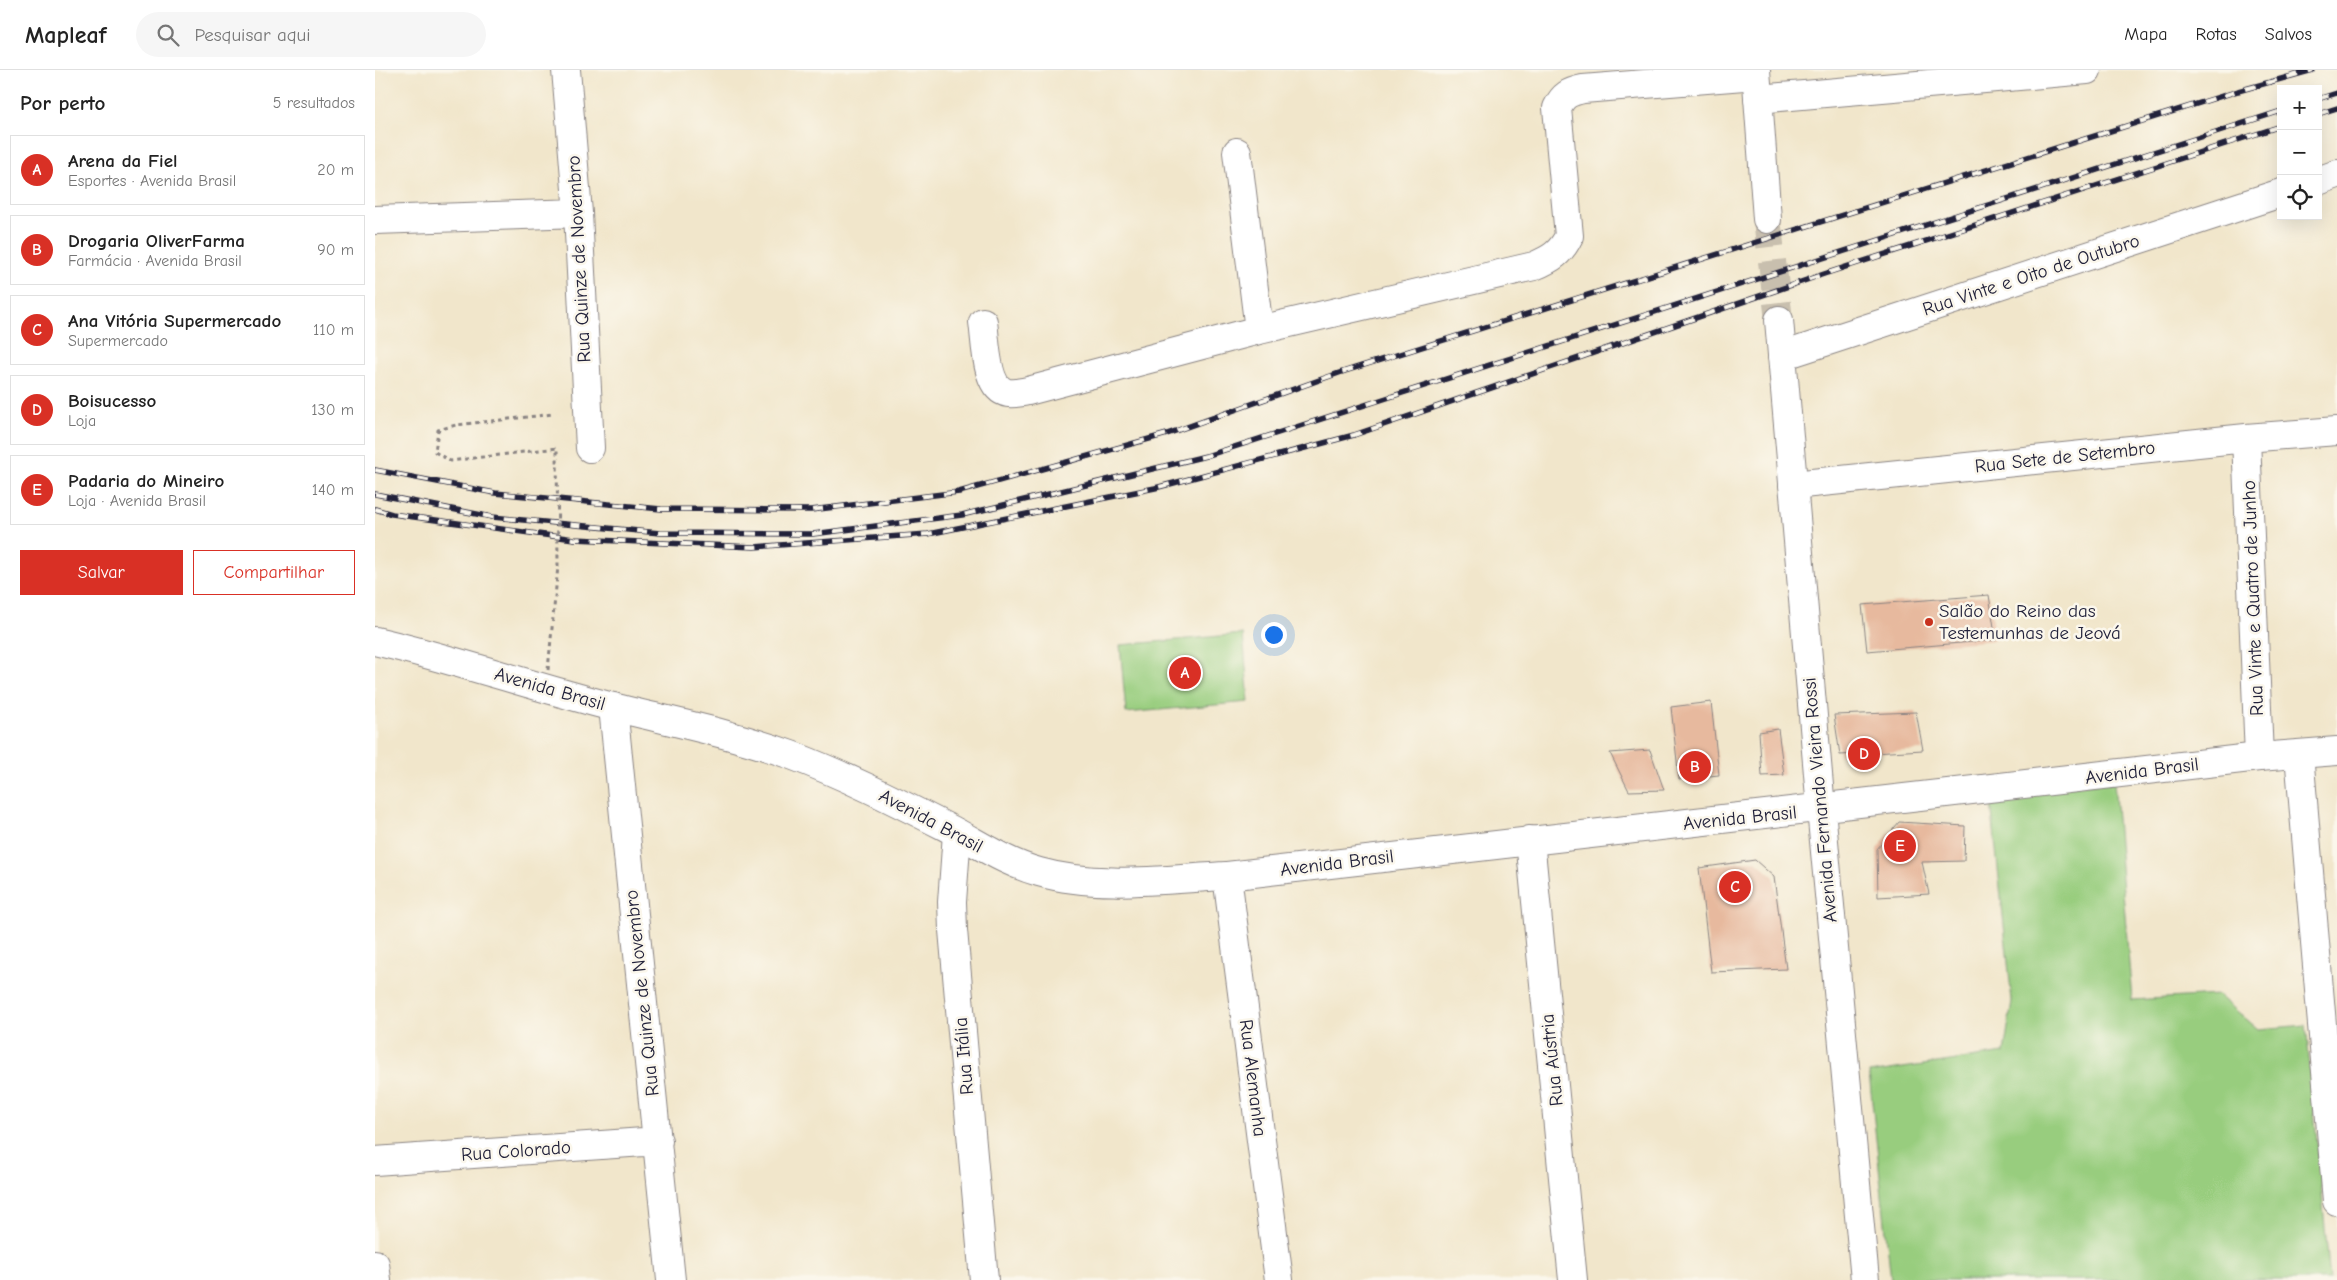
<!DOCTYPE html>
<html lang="pt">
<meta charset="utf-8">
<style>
:root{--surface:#fff;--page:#f6f6f6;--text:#222;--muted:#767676;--line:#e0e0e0;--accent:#d93025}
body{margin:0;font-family:"Comic Neue",sans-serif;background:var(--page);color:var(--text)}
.controls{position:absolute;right:15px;top:15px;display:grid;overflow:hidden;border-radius:0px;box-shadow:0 5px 20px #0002}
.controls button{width:45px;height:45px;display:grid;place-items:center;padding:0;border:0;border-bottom:1px solid var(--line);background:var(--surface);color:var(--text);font:25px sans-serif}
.you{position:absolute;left:898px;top:564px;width:18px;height:18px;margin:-12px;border:4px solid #fff;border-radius:50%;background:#1a73e8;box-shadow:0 0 0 8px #1a73e833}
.badge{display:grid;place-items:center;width:32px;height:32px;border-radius:50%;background:var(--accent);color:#fff;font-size:16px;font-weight:700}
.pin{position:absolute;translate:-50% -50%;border:2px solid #fff;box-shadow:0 1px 5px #0006}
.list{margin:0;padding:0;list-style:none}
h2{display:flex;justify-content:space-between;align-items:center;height:65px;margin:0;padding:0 20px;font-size:21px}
h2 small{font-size:16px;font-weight:400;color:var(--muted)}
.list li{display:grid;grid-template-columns:32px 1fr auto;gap:15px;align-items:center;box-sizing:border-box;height:70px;margin:0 10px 10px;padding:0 10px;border:1px solid var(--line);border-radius:0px}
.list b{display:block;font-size:19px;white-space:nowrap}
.list p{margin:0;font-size:16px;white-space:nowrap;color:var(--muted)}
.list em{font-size:16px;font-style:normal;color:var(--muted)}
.actions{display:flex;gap:10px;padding:15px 20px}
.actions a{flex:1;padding:11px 0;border:1px solid var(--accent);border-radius:0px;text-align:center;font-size:18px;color:var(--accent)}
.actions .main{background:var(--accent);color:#fff}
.icon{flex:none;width:28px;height:28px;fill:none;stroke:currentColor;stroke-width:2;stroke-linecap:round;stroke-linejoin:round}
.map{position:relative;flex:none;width:1962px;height:1210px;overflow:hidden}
header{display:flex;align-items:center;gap:30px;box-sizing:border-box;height:70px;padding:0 25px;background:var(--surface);border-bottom:1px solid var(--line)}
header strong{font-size:24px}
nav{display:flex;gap:28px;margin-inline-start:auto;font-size:18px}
.search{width:350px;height:45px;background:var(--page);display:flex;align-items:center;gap:12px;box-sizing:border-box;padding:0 18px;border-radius:28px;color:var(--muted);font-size:19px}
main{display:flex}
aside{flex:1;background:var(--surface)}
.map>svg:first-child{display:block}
</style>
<header>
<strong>Mapleaf</strong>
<div class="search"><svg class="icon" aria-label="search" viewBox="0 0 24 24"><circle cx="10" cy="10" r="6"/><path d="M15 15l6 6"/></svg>Pesquisar aqui</div>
<nav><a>Mapa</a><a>Rotas</a><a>Salvos</a></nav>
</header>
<main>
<aside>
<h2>Por perto<small>5 resultados</small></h2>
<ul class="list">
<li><span class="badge">A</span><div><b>Arena da Fiel</b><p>Esportes · Avenida Brasil</p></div><em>20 m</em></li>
<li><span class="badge">B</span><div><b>Drogaria OliverFarma</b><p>Farmácia · Avenida Brasil</p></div><em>90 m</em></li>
<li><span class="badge">C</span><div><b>Ana Vitória Supermercado</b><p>Supermercado</p></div><em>110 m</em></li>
<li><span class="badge">D</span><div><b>Boisucesso</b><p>Loja</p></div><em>130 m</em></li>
<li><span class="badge">E</span><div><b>Padaria do Mineiro</b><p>Loja · Avenida Brasil</p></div><em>140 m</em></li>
</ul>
<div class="actions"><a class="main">Salvar</a><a>Compartilhar</a></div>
</aside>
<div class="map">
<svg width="1962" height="1210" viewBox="0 0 1962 1210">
<rect width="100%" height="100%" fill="#fbf7ec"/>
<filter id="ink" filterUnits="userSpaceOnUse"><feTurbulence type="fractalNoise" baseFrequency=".02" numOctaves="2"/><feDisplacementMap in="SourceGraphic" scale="10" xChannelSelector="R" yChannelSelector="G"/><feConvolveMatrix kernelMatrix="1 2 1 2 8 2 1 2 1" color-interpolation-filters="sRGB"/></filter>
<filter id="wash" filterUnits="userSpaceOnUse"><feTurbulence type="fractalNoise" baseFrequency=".0096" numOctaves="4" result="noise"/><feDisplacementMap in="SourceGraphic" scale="20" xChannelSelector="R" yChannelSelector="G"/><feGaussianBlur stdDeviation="1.12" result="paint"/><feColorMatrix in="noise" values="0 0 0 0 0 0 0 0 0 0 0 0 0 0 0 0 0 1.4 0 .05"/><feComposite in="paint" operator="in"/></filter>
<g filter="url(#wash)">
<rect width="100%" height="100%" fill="#f1e6cb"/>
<path fill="#98cd7e" stroke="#5d785c" d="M868 564 874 632 751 643 745 575Z
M1739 712 1757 930 1843 925 1883 959 1931 955 1955 1210H1516L1494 1003 1629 983 1637 931 1615 723Z"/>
<g id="blocks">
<path fill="#e7b99e" d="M1614 525 1621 570 1492 581 1487 535Z
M1336 632 1344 705 1304 709 1296 637Z
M1541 642 1548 680 1465 685 1459 645Z
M1403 659 1409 705 1387 706 1384 662Z
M1275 680 1289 720 1254 721 1235 683Z
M1524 752 1590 756 1589 791 1547 792 1554 824 1503 827 1502 779Z
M1380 790 1399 807 1411 899 1336 902 1324 798Z"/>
</g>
</g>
<g filter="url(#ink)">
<use href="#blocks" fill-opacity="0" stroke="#8a8483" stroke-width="1"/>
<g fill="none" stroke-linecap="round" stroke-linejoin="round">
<path stroke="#c8bfae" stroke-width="28" stroke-dasharray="28 14" stroke-linecap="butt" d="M1392 149 1404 250"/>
<defs>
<path id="minor" d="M191 0 203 143 215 378
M1383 29 1712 0
M862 82 884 260
M1943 111 1962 104
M0 150 203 143
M608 252C611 271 610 319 633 323 639 324 647 322 653 321L884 260 1159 196C1176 189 1186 183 1194 166L1182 38C1188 25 1194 22 1208 19L1381 5
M1407 286 1906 123
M1871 368 1884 687
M1418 415 1871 368 1962 361
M238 637 296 1210
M1924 684 1962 1131
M582 763 577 832 578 860 609 1210
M1155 770 1198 1210
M852 806 904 1210
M0 1091 283 1071
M0 1194 2 1210"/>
<path id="tertiary" d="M1381 0 1392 149
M1404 250 1446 739 1490 1210
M0 571C80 589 158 617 238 637 298 652 358 664 416 685 472 706 526 734 579 761 607 776 632 793 664 802 723 819 791 809 852 806L1884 687 1962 681"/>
</defs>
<use href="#minor" stroke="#8a8483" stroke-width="30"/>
<use href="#tertiary" stroke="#8a8483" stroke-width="30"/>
<use href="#minor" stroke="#fff" stroke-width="28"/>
<use href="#tertiary" stroke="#fff" stroke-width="28"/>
<defs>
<path id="rail" d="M1943 29 1962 23
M1943 44 1962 38
M0 400 120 423 286 439 436 440 584 422 792 364 964 303 1863 21 1938 0
M0 424 117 447 285 463 438 464 587 445 831 386 1906 41
M0 439 17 444 199 469 379 477 553 464 780 418 979 365 1449 204 1906 56"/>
</defs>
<use href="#rail" stroke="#22223b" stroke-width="5.5"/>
<use href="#rail" stroke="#fbf7ec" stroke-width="4" stroke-dasharray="11" stroke-linecap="butt"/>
<path stroke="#8a8483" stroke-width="3" stroke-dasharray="4 4" stroke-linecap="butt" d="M173 600 183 496 182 378 75 391 60 382 63 360 81 355 179 344"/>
</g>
</g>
<circle fill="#c8321e" stroke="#fbf7ec" stroke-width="2" cx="1554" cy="552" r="5"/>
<g text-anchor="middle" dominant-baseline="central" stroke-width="5" stroke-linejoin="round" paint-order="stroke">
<g font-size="19" fill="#22223b" stroke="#fbf7ec">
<text transform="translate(204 189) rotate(-93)">Rua Quinze de Novembro</text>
<text transform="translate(1656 205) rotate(-18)">Rua Vinte e Oito de Outubro</text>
<text transform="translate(1690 387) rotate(-6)">Rua Sete de Setembro</text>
<text transform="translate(1878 528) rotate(-92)">Rua Vinte e Quatro de Junho</text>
<text transform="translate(175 619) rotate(16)">Avenida Brasil</text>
<text transform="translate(1767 701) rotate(-7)">Avenida Brasil</text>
<text transform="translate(1445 730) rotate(-95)">Avenida Fernando Vieira Rossi</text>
<text transform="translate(1365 748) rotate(-6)">Avenida Brasil</text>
<text transform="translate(556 751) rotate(28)">Avenida Brasil</text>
<text transform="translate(962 793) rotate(-7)">Avenida Brasil</text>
<text transform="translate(267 923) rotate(-96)">Rua Quinze de Novembro</text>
<text transform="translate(589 986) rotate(-95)">Rua Itália</text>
<text transform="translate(1177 990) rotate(-96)">Rua Aústria</text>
<text transform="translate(878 1008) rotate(83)">Rua Alemanha</text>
<text transform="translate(141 1081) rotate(-4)">Rua Colorado</text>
</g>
<g font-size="19" fill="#22223b" stroke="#fbf7ec" text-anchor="start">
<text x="1564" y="541">Salão do Reino das<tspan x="1564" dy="22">Testemunhas de Jeová</tspan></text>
</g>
</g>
</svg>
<div class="controls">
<button>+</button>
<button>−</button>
<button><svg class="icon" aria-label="locate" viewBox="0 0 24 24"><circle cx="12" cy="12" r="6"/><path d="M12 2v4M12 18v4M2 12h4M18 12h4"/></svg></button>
</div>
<div class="you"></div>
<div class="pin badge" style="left:810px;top:603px">A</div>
<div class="pin badge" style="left:1320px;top:697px">B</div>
<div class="pin badge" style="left:1360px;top:817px">C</div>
<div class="pin badge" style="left:1489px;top:684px">D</div>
<div class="pin badge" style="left:1525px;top:776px">E</div>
</div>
</main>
